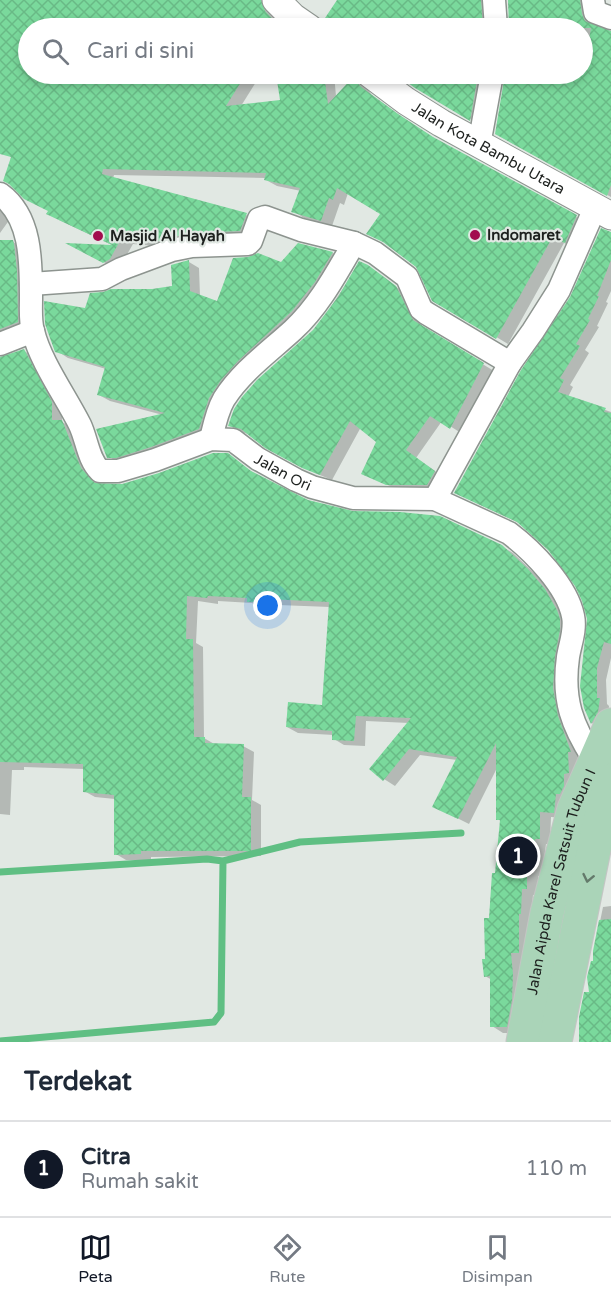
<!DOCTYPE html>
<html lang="id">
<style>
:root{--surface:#fff;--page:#f2f2f3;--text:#1f2937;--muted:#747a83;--line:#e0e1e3;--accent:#111827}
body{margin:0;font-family:"Varela Round",sans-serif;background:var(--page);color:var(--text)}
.you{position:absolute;left:268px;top:606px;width:21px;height:21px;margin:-15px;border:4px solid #fff;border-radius:50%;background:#1a73e8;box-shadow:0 0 0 9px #1a73e833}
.badge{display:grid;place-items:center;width:39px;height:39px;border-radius:50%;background:var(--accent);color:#fff;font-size:20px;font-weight:700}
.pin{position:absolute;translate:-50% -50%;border:3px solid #fff;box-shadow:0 2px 6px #0006}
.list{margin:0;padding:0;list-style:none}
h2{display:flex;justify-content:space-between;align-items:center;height:78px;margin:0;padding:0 24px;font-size:26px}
h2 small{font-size:20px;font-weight:400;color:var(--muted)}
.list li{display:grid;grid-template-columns:39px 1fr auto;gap:18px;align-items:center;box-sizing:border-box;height:96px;padding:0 24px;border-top:2px solid var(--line)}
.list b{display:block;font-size:22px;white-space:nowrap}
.list p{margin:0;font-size:20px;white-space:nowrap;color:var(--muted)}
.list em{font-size:20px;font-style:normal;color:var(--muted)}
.icon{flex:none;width:33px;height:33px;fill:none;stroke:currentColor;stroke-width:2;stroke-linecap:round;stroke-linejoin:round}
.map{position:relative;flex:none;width:611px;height:1042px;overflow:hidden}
.search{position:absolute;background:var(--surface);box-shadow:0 3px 9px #0003;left:18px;right:18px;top:18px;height:66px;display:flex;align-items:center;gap:15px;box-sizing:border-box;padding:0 21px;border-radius:33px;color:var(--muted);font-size:22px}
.sheet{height:174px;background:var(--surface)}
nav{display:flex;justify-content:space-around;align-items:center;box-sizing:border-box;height:84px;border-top:2px solid var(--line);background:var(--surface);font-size:16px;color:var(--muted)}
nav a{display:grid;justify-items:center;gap:3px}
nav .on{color:var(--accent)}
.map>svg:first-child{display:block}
</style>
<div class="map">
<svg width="611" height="1042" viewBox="0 0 611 1042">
<defs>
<pattern id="building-cross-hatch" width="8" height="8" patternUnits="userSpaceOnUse" patternTransform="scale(1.5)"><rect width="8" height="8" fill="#7ad99c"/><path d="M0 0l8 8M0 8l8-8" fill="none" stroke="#69ba86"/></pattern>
</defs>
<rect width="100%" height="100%" fill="#e1e8e3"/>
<path fill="#0003" d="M0 0H273L272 12 285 28H28V68L26 67 0 132Z
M362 0H492L493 28 326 27Z
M508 0H591L589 8 594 27 611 33V197L496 134 506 74H582V28H511Z
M72 74H261L241 106 282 101 277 74H334L336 96 355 77 365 83 366 88 372 95 409 122 440 142 587 223 576 248 564 243 508 344 433 299 417 266 382 214 348 193 344 205 340 203 332 226 304 218 293 211 301 191 277 186 266 180V178L114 175 113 179 246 215 257 221 251 236 167 247 133 244 121 265 115 268 71 245 116 247 59 220 68 87Z
M398 74H491L480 125 416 87Z
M0 209 10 219 0 233Z
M611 233V291L606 302 608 303 597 326 599 327 585 350 589 353 570 385 573 387 568 397 611 412V658L606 680 607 704 609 706 608 718 601 729 592 723 585 708 589 619 577 585 549 549 521 524 466 498Z
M0 241 13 242 24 248 28 328 0 342Z
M298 245 333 253 343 259 249 367 210 435 119 463 108 456 163 415 110 401 99 395 106 369 68 358 57 351 86 310 152 291 174 287 189 262 199 268 200 296 218 303 282 264Z
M360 263 407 294 423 328 494 371 461 433 442 421 416 458 445 478 438 491 399 490 374 479 378 442 361 427 332 480 315 473 278 453 249 434 240 432 230 426 322 320Z
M24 351 35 357 62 409V422L73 428 91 474 100 485H122L228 455 259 477 308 501 501 546 513 553 548 586 562 607 581 757H578L579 779 564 818 551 817 550 844H546L542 877 538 876V895H533L531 919H529V958H521L523 981 517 1033H503L492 1026V980L485 976 501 821 497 819V768L469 824 445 812 457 760 420 755 395 786 384 779 409 723 366 721 365 746 344 745 334 739V735L298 733 287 727 323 706 330 607 278 605V608L259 607 252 603 218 601V604L198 601 196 643 203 647 204 738 216 745 243 746 254 752 252 800 261 805V856L151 857V860H126L116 854 115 799 95 797 84 791V769L24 767V770H12L10 815 0 814V358Z
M611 906V1042H581L595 962 594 951 603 907Z"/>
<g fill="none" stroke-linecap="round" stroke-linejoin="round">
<path stroke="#5fbf83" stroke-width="7" d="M0 872 207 859 223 861 300 842 461 833
M0 1041 214 1022 221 1013 223 861"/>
</g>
<path fill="url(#building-cross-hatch)" d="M0 0H261L265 11 277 24 274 28H232L221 19 215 28H28V74H246L226 106 280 100 276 74H324L328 104 355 75 356 81 361 87 398 114 433 137 577 215 565 243 552 238 496 339 432 301 416 267 383 242 366 234 380 214 337 188 333 200 329 198 321 221 291 212 300 188 264 180 266 173 103 169 102 174 247 213 240 231 189 233 155 242 121 239 110 259 103 263 65 243 112 245 46 214 48 211 24 199 9 184 3 181 11 157 0 154Z
M337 0H481L483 28H325L323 21Z
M508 0H580L582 14 585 21 611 31V185L607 196 495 134 505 74H583L591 28H509Z
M396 74H478L470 121 415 88Z
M601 228 611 232V260L597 296H599L588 319 590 320 576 344 580 346 560 378 564 380 558 392 606 408 604 412 611 413V644L604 642 597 668V698H600L598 712 591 724 584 708 580 686 587 619 582 601 575 586 548 550 517 522 454 493 521 370 570 297Z
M0 240H13L14 244 17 271 18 322 0 329Z
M298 243 333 252 315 282 292 311 238 361 221 380 209 398 199 429 151 447 116 458H107L96 429 165 413 97 395 105 367 55 352 45 324 44 301 85 308 90 293 103 292 111 289H152L172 286 171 265 189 260 190 291 217 301 233 258 248 257 258 253 281 262Z
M359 261 368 265 396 286 413 320 484 363 450 429 430 416 406 450 435 471 427 485H386L361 474 376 442 350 421 320 475 302 468 265 448 241 429 228 426 234 409 242 397 257 380 313 330 338 297Z
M24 349 52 402V420H62L81 468 95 483 122 484 159 473 213 453H228L251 471 308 500 353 511 400 512 440 516 502 545 528 569 545 589 557 610 560 619V630L555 656 553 688 558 716 571 752H568L569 773 564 774V786L560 794H556L554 813 540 812V839H535L532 871H527V889H522L521 914H519V953H511L513 974 512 1000 507 1027H490V976L484 977 482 959H485L484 918H489L492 873H495L500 820H496V743L458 819 432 807 457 757 409 749 383 781 369 769 411 718 356 716 354 741 332 740V731L286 727 288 702 322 705 329 602 267 599V602H247V598L208 596 207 598 187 596 186 639H193L194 737H205V743L244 744 242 797H251V851H141V854L114 855V795L83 792V764L0 762V357Z
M611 919V1042H579V1017L584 992H589L587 977 591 961H593V951L599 920Z"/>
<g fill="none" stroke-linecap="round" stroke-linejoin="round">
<defs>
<g id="minor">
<path d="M494 0 496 28"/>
<path d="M593 0 595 12 611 18"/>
<path d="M479 145 492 74"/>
<path id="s1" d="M0 194C32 217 31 263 31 299 31 309 30 321 33 331 40 361 66 397 80 425 87 440 88 459 100 471H118L155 460 211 439 233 440 258 459 296 480 312 487 353 498 435 499 509 533C533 551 567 586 573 616 576 630 570 644 568 657 562 700 572 726 595 761"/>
<path d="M31 284 102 279 121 269 172 250 192 246 248 244 251 241 259 219 265 217 301 230 354 243 375 253 407 277 421 309 426 313 510 363"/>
<path d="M0 344 33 331"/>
<path d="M211 439C214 426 217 411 224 399 242 371 269 352 293 330 319 306 336 274 354 243"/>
<path d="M435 499 510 363 533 331 559 290 595 208"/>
</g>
<g id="tertiary">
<path d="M276 0 293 17 309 28"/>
<path id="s2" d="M370 74 406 101 441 123 611 216"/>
</g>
<g id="primary">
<path id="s3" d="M523 1042 547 913 574 809 611 725"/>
<path d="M555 1042 599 825 611 780"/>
</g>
</defs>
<use href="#minor" stroke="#8d948f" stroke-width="25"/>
<use href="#tertiary" stroke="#8d948f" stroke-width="29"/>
<use href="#primary" stroke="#c4c5c4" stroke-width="35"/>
<use href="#minor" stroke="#fff" stroke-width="22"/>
<use href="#tertiary" stroke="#fff" stroke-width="27"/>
<use href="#primary" stroke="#aad4b8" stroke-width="33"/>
</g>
<defs><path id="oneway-chevron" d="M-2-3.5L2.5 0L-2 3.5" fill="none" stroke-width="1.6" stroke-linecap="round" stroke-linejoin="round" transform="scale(1.5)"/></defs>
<use stroke="#647a6b" href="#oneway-chevron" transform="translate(588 878) rotate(102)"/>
<g fill="#a20c4d" stroke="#e1e8e3" stroke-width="2">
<circle cx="475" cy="235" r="6"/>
<circle cx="98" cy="236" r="6"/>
</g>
<g text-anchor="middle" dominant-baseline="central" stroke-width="4.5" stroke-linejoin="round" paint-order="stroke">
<g font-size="15" fill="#1d201e" stroke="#e1e8e3">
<text stroke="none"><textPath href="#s2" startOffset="140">Jalan Kota Bambu Utara</textPath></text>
<text stroke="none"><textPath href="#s1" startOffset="500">Jalan Ori</textPath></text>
<text stroke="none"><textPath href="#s3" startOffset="165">Jalan Aipda Karel Satsuit Tubun I</textPath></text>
</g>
<g font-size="15" font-weight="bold" fill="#1d201e" stroke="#e1e8e3" text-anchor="start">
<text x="487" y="235">Indomaret</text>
<text x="110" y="236">Masjid Al Hayah</text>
</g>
</g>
</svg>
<div class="you"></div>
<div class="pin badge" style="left:518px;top:856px">1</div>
<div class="search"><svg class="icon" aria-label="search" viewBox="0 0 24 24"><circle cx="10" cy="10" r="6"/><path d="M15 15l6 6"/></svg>Cari di sini</div>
</div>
<section class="sheet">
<h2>Terdekat<small></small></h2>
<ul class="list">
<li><span class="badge">1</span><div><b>Citra</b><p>Rumah sakit</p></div><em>110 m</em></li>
</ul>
</section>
<nav>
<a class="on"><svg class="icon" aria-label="map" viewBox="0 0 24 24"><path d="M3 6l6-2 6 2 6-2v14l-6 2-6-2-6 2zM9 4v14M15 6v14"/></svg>Peta</a>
<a><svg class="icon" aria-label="directions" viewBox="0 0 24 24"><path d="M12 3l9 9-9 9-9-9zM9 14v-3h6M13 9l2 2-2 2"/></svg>Rute</a>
<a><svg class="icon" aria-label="saved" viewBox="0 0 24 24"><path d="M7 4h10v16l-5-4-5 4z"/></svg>Disimpan</a>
</nav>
